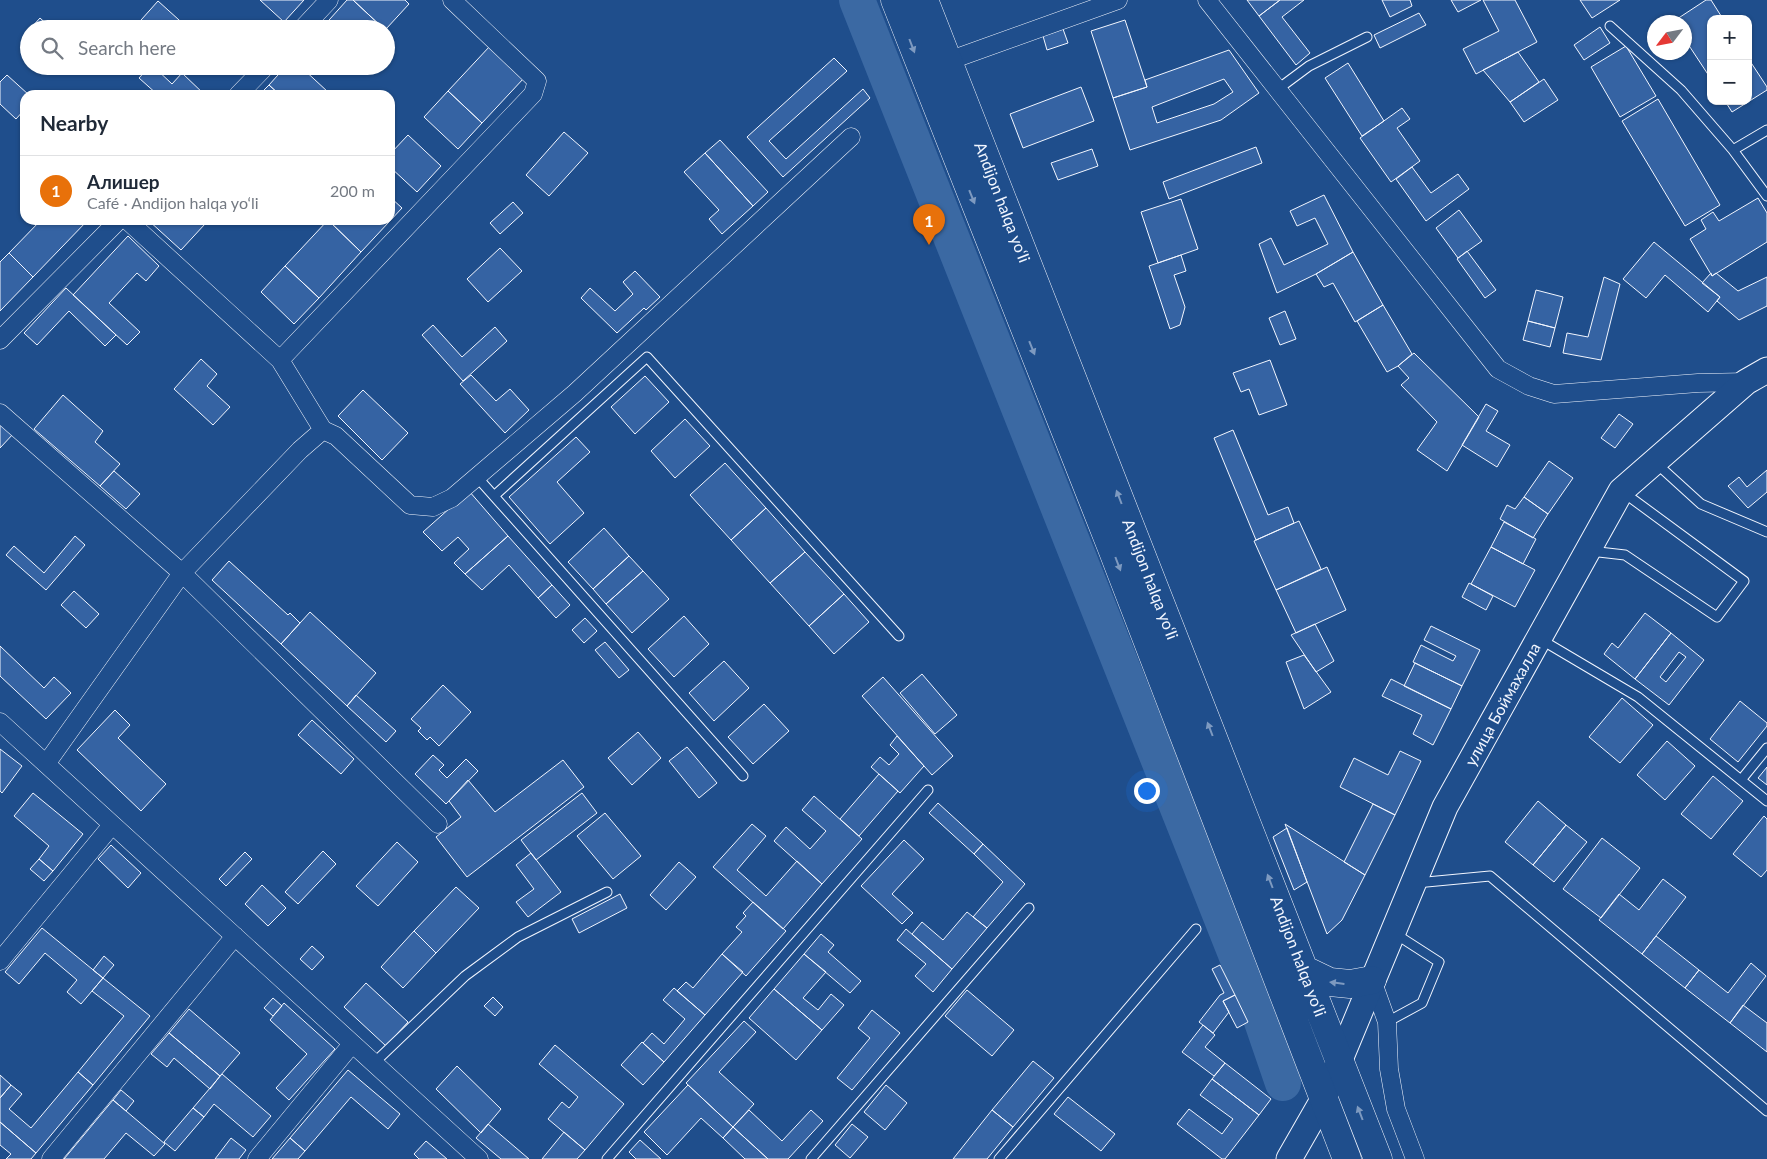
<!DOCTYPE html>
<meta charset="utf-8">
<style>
:root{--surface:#fff;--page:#f2f2f3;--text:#1f2937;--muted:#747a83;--line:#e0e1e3;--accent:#846941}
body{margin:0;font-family:Lato,sans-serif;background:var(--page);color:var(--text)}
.controls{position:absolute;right:15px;top:15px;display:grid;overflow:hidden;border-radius:10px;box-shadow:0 1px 4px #0004}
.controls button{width:45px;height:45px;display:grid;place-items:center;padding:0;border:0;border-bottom:1px solid var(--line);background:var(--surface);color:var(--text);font:25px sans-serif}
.compass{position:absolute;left:1647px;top:15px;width:45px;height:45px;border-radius:50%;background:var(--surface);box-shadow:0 1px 4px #0004;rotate:238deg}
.you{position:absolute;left:1146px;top:790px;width:18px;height:18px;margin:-12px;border:4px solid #fff;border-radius:50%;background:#1a73e8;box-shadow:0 0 0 8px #1a73e833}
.badge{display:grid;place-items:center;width:32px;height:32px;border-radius:50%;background:var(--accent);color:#fff;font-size:16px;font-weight:700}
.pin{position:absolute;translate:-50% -41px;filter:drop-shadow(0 1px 2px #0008)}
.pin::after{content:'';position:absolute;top:26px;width:18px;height:15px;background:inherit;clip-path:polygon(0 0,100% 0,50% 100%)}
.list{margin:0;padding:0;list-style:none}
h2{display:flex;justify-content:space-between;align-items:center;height:65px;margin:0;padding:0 20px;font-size:21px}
h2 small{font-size:16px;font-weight:400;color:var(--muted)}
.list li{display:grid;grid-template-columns:32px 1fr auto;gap:15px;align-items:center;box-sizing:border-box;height:70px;padding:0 20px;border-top:1px solid var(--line)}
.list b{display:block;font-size:19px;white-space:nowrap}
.list p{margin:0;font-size:16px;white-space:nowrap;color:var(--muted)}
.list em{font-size:16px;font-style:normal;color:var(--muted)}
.icon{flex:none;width:28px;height:28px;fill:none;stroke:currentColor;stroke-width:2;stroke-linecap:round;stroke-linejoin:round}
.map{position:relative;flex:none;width:1767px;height:1159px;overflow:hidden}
.search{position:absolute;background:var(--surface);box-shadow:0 1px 4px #0004;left:20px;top:20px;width:375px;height:55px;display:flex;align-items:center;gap:12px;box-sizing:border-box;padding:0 18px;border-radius:28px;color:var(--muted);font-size:19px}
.panel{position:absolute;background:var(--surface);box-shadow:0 1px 4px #0004;left:20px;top:90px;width:375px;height:135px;border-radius:15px}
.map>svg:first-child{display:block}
</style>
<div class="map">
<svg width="1767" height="1159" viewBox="0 0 1767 1159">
<rect width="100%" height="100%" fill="#1f4e8c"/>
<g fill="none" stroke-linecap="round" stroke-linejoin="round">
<path stroke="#3b69a3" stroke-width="36" d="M857 0 1257 1007 1283 1083"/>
</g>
<path fill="#3563a3" stroke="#f2f6ff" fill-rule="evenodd" d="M260 0H304L284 22Z
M347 0H353L384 29H321Z
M353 0H405L409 4 386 29H384Z
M1247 0H1280L1259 16Z
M1280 0H1304L1282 17 1310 53 1296 65 1259 16Z
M1382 0H1410L1412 6 1390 17Z
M1451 0H1481L1458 12Z
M1483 0H1515L1537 42 1476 74 1463 49 1499 31Z
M1580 0H1620L1592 18Z
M1706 0H1711L1723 19H1711V79L1684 38V22H1675L1674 21Z
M158 1 189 29H133Z
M1419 13 1426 25 1380 48 1374 35Z
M40 18 52 29H30Z
M1125 20 1147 87 1113 98 1091 31Z
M1600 27 1610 43 1584 60 1574 45Z
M1063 29 1068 43 1047 50 1043 36Z
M490 46 524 78 482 123 448 91Z
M1626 46 1656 96 1620 117 1591 67Z
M1229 50 1259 93 1221 120 1130 150 1113 98 1147 87 1145 80ZM1224 79 1233 92 1214 104 1157 123 1152 107Z
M1518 52 1539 82 1510 102 1483 70Z
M834 58 847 71 769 141 786 159 863 89 870 98 783 177 747 137Z
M1748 58 1767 87V90L1732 112 1725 101H1748Z
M1348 63 1384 121 1362 136 1325 78Z
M150 66H153L172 84 182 73 205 95H158L139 78Z
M286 66H300L328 92 325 95H280L269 85Z
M7 75 29 95H25V109L16 119 0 104V82Z
M1544 79 1558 100 1524 122 1510 102Z
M269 85 280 95H259Z
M1081 87 1094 121 1023 148 1010 114Z
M448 91 482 123 458 149 424 117Z
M1658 99 1720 205 1685 226 1622 121Z
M1402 108 1410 119 1397 128 1420 161 1391 182 1360 138Z
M564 132 588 153 549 196 526 175Z
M408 135 441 166 417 192 390 167V154Z
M720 140 768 192 753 206 705 153Z
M1256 147 1262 163 1169 199 1163 182Z
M1092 149 1098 166 1058 180 1051 163Z
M705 153 753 206 722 234 709 219 719 210 684 172Z
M1412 167 1431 193 1458 174 1469 189 1426 221 1396 179Z
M1324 195 1353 252 1316 274 1277 293 1259 244 1271 238 1284 265 1328 244 1315 218 1297 226 1290 211Z
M390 197 402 208 361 252 328 220H390Z
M1758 198 1767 213V242L1712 276 1690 239 1706 229 1701 220 1713 212 1719 221Z
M1181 199 1198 249 1158 263 1141 212Z
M513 202 523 213 500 234 490 223Z
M1459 210 1482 241 1458 258 1436 228Z
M41 220H88L33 277 9 253Z
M148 220H201L205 224 181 250Z
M328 220 361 252 319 298 285 266Z
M128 236 159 266 146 281 137 273 109 303 140 332 127 345 73 295Z
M1654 242 1720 297 1708 312 1665 275 1646 298 1623 279Z
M500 248 522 271 488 302 467 279Z
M1467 251 1496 290 1485 298 1457 259Z
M1353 252 1383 305 1355 322 1333 283 1324 287 1316 274Z
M9 253 33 277 0 311V262Z
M1181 255 1186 271 1174 275 1185 307 1180 325 1170 329 1149 266Z
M285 266 319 298 294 324 261 292Z
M635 271 660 297 646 310 644 308 617 333 581 298 590 288 615 311 633 294 623 282Z
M1711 273 1712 276 1716 273 1738 291 1767 277V306L1739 320 1717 301 1720 297 1702 283Z
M1604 277 1620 284 1601 360 1563 353 1567 333 1588 337Z
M66 288 116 335 105 346 69 311 37 345 24 333Z
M1536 290 1563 297 1555 328 1528 321Z
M1383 305 1412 354 1398 366 1387 372 1357 321Z
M1285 311 1296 339 1280 345 1269 318Z
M1528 321 1555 328 1550 347 1523 340Z
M433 325 462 357 495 327 507 341 463 381 422 335Z
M1414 353 1479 417 1447 471 1417 450 1437 422 1401 385 1409 378 1398 366Z
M201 359 217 374 207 386 230 407 213 425 174 389Z
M1270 360 1287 405 1259 415 1249 389 1241 392 1233 373Z
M471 375 496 401 510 389 529 410 505 433 460 384Z
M645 376 669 402 635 434 611 407Z
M363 390 408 433 382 460 338 416Z
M63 395 103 431 95 442 120 464 100 486 34 429Z
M1486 404 1498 411 1486 431 1510 445 1497 467 1462 445Z
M1619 414 1633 424 1615 448 1601 438Z
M685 419 710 446 675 478 651 451Z
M0 420 14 433 0 448Z
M1233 430 1268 515 1288 507 1294 523 1256 540 1214 438Z
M576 437 590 452 557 482 584 513 550 544 509 497Z
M1549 461 1573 478 1548 514 1524 497Z
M725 463 766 508 731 540 690 495Z
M1767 470V492L1748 508 1728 486 1739 477 1747 487Z
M114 471 140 494 126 509 100 486Z
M469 491 508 536 465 574 454 563 469 549 458 537 442 551 423 532Z
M1524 497 1548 514 1533 538 1500 519 1507 505 1515 509Z
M766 508 805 552 770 583 731 540Z
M1299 521 1321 569 1276 590 1254 541Z
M1504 522 1536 539 1523 564 1491 547Z
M604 528 629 556 593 589 568 562Z
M75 536 85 545 46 590 6 555 14 546 44 573Z
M508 536 552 585 538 598 509 565 482 590 465 574Z
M1491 547 1535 570 1515 607 1471 584Z
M805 552 844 594 809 626 770 583Z
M629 556 643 571 606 604 593 589Z
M229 561 288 615 290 613 300 623 281 644 212 580Z
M1327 567 1346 610 1296 633 1276 590Z
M643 571 669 599 632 633 606 604Z
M1469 583 1493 596 1486 610 1462 597Z
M552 585 570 605 556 618 538 598Z
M74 591 99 614 86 628 61 605Z
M844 594 869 622 834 654 809 626Z
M310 612 376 673 347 706 281 644Z
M1645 613 1671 633 1635 679 1604 654 1612 643 1618 648Z
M684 616 709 644 674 677 648 649Z
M585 618 597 631 584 643 572 630Z
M1315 624 1334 661 1316 672 1291 635Z
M1431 626 1480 650 1462 686 1413 662 1421 645 1453 661 1456 656 1424 640Z
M1671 633 1704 660 1669 705 1635 679ZM1679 652 1686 657 1666 682 1660 677Z
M605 642 629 670 619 678 595 650Z
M0 646 44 688 54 677 71 693 46 719 0 676Z
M1304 655 1331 692 1304 709 1286 662Z
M724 661 749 688 714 721 689 693Z
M1415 663 1462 686 1451 709 1404 686Z
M922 674 957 715 935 734 900 693Z
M883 677 953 756 932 775 862 696Z
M1391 679 1451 709 1433 745 1413 734 1422 715 1382 696Z
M443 685 471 712 439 746 430 737 427 740 418 731 421 728 411 719Z
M356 695 396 731 386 742 347 706Z
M1622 698 1653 725 1620 763 1589 737Z
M1740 701 1767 723V726L1738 762 1710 739Z
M764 704 789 731 753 764 728 737Z
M115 710 130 725 118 738 166 784 141 811 77 750Z
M312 720 354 759 341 774 298 735Z
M638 732 661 758 632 785 608 758Z
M897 736 924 766 900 793 871 767 880 757 889 765 899 754 890 745Z
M1667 741 1695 766 1665 800 1637 775Z
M687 747 717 783 699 798 669 761Z
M0 749 22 766 2 793 0 791Z
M1400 751 1421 761 1395 815 1340 787 1354 758 1388 775Z
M433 755 444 765 439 770 447 778 466 759 478 771 446 804 415 774Z
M563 760 584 787 467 877 436 837 461 817 449 801 468 780 495 812Z
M1767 767V785L1758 778Z
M879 774 898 791 859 836 840 819Z
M1713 776 1743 801 1711 839 1681 814Z
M33 793 83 834 53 871 39 859 49 846 14 816Z
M582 793 597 813 536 860 521 840Z
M814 796 862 839 822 884 774 841 786 827 810 849 826 831 802 810Z
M1538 801 1566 825 1533 865 1505 842Z
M938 803 983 844 974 854 929 813Z
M1373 804 1395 815 1365 875 1344 862Z
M605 813 641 856 613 879 577 836Z
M1764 816 1767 819V870L1761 877 1733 854Z
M752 824 766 836 737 870 766 896 797 861 822 884 783 929 713 867Z
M1285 824 1365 875 1342 920 1327 934Z
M1566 825 1587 842 1554 882 1533 865Z
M1287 828 1307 882 1294 890 1273 837Z
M1602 838 1640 868 1601 918 1563 889Z
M904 840 924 859 892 894 913 913 902 924 861 886Z
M397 842 418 862 378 906 356 886Z
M983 844 1025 884 987 928 973 917 1003 882 974 854Z
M111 845 141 873 128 888 98 859Z
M323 851 336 864 298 904 285 892Z
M245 852 252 859 226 886 219 879Z
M531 853 561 892 528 917 516 902 534 889 516 865Z
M39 859 53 871 44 881 30 869Z
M679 862 696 877 666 910 650 895Z
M1663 879 1686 897 1642 954 1599 920 1619 894 1639 910Z
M262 885 286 908 268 926 245 904Z
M456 887 479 908 436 953 414 931Z
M620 894 627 908 579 933 572 919Z
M753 902 786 931 746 976 722 954 742 932 736 927 746 916 743 913Z
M967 912 987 928 952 969 912 934 922 922 943 940Z
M42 928 103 978 81 1004 67 992 77 980 45 953 19 984 5 972Z
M906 929 952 969 933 992 915 976 926 964 897 940Z
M414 931 436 953 403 988 381 967Z
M821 934 834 945 828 952 861 981 850 993 804 954Z
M1656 936 1699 970 1685 988 1642 954Z
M312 946 324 957 312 970 300 959Z
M722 954 743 972 705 1015 677 991 686 982 693 988Z
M804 954 826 972 803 998 818 1010 831 994 844 1005 822 1030 774 989Z
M104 956 114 965 103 978 93 970Z
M1751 963 1766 976 1730 1023 1685 988 1699 970 1728 993Z
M1220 965 1235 995 1223 1001 1229 1012 1213 1033 1199 1022 1220 995 1224 993 1212 969Z
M103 978 150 1016 93 1085 78 1072 124 1016 92 991Z
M366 983 408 1022 386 1046 344 1007Z
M674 988 705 1015 664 1062 643 1043 652 1033 664 1044 685 1019 663 1000Z
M774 989 822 1030 796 1060 749 1018Z
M967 990 1014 1030 992 1056 945 1016Z
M1235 995 1248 1022 1237 1028 1223 1001Z
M493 997 503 1007 495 1016 484 1006Z
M273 998 282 1006 273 1016 264 1008Z
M284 1003 335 1049 289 1100 276 1088 307 1054 270 1020Z
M1743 1005 1767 1023V1052L1730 1023Z
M189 1009 240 1053 220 1076 169 1033Z
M872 1010 900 1033 852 1090 837 1078 870 1038 858 1028Z
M744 1021 756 1032 719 1072 754 1104 733 1127 686 1083Z
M1203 1025 1215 1035 1205 1047 1225 1063 1214 1076 1182 1052Z
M169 1033 220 1076 210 1089 174 1058 167 1067 151 1054Z
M642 1042 664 1062 643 1085 621 1065Z
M555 1045 624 1104 585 1150 548 1119 562 1102 569 1108 578 1097 539 1064Z
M1033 1061 1054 1078 1013 1127 992 1110Z
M1225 1063 1271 1099 1259 1115 1212 1079Z
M457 1066 501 1109 481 1133 436 1089Z
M348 1070 400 1114 388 1129 351 1097 305 1151 290 1138Z
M78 1072 93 1085 36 1153 0 1122V1098L11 1085 22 1094 9 1109 31 1128Z
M222 1074 271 1116 253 1137 214 1104 204 1117 193 1108Z
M0 1075 11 1085 0 1098Z
M1212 1079 1259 1115 1225 1159H1222L1177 1124 1189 1109 1222 1134 1233 1119 1200 1095Z
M688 1085 733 1127 723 1138 701 1118 667 1155 644 1132Z
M886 1085 907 1103 885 1130 864 1112Z
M121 1090 134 1101 126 1111 113 1100Z
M1068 1097 1115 1134 1101 1151 1054 1114Z
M113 1100 165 1144 154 1156 126 1133 104 1159H64Z
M193 1108 204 1117 175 1151 164 1142Z
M749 1110 782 1141 811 1110 823 1121 788 1159H768L733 1127Z
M992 1110 1013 1127 987 1159H953Z
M0 1122 36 1153 31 1159H6L11 1154 0 1145Z
M488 1124 529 1159H501L476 1138Z
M852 1124 868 1137 850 1158 835 1145Z
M733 1127 768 1159H745L723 1138Z
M564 1132 585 1150 577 1159H542Z
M231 1138 246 1150 239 1159H215Z
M290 1138 305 1151 298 1159H272Z
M640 1140 661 1159H636L629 1152Z
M426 1141 447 1159H419L414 1154Z"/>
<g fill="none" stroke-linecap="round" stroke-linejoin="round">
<defs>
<path id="lane" d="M1610 26 1681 90 1733 150 1767 130
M1278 89 1309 66 1367 37
M1733 150 1767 196
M1657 464 1701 504 1767 532
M477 477 743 776
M494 496 647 357 899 636
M1590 551 1625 555 1717 617 1744 581 1623 492
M1540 639 1638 697 1767 801
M1741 780 1767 748
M1416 883 1490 876 1767 1111
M1387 1022 1422 1003 1439 962 1394 933
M374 1063 465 976 518 937 607 892
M607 1159 928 790
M811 1159 1029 908
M999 1159 1196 929"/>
<path id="street" d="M1207 0 1498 369 1529 386 1554 394 1698 383 1746 382
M302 29 329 0
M948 61 1118 0
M238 95 266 66
M127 220 280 360 323 430
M0 340 119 220
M280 360 533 94 537 81 452 0
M0 413 182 573 438 824
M0 722 479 1159
M46 764 182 573 300 450 323 430 336 436 410 505 433 507 452 498 575 393 851 137
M0 961 112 825
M1372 980 1387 1022 1389 1069 1396 1109 1415 1159
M51 1159 235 936
M257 1159 352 1044"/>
<path id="secondary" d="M1289 1159 1324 1098 1445 807 1621 491 1746 382 1767 370"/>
<path id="highway" d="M895 0 1111 546 1347 1159
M924 0 1378 1159
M1305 970 1330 982 1350 984 1372 980"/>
</defs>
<use href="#lane" stroke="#f2f6ff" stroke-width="11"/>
<use href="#street" stroke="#f2f6ff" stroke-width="19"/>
<use href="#secondary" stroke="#f2f6ff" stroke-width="27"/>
<use href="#highway" stroke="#f2f6ff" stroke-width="29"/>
<use href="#lane" stroke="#1f4e8c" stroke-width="9"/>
<use href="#street" stroke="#1f4e8c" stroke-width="18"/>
<use href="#secondary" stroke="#1f4e8c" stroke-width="25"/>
<use href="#highway" stroke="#1f4e8c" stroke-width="28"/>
</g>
<defs><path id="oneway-solid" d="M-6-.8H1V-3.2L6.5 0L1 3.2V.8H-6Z" transform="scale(1.25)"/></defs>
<g fill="#7e9ac0">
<use href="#oneway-solid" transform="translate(912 46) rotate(69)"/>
<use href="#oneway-solid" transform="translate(972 197) rotate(68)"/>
<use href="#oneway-solid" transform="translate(1032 348) rotate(68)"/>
<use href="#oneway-solid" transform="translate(1119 497) rotate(-111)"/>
<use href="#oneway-solid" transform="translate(1118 564) rotate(69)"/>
<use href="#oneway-solid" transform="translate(1210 729) rotate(-111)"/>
<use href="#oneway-solid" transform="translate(1270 881) rotate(-111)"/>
<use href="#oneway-solid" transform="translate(1337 983) rotate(-173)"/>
<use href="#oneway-solid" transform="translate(1360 1113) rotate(-111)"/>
</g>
<g text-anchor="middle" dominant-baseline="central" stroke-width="4" stroke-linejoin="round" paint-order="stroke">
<g font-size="16" fill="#f2f6ff" stroke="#1f4e8c">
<text transform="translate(1003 202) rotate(69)">Andijon halqa yo‘li</text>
<text transform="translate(1151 579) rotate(69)">Andijon halqa yo‘li</text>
<text transform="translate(1502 704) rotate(-61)">улица Боймахалла</text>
<text transform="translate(1299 956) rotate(69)">Andijon halqa yo‘li</text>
</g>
</g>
</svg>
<div class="controls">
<button>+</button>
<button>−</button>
</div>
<svg class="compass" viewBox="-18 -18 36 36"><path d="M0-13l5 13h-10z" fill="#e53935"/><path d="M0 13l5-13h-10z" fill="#747a83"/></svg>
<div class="you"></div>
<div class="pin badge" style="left:929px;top:245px;background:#e8710a">1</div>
<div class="search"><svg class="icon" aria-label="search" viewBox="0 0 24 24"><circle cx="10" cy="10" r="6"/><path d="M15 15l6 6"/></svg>Search here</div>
<section class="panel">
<h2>Nearby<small></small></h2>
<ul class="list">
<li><span class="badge" style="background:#e8710a">1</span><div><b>Алишер</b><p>Café · Andijon halqa yo‘li</p></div><em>200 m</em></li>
</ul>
</section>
</div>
